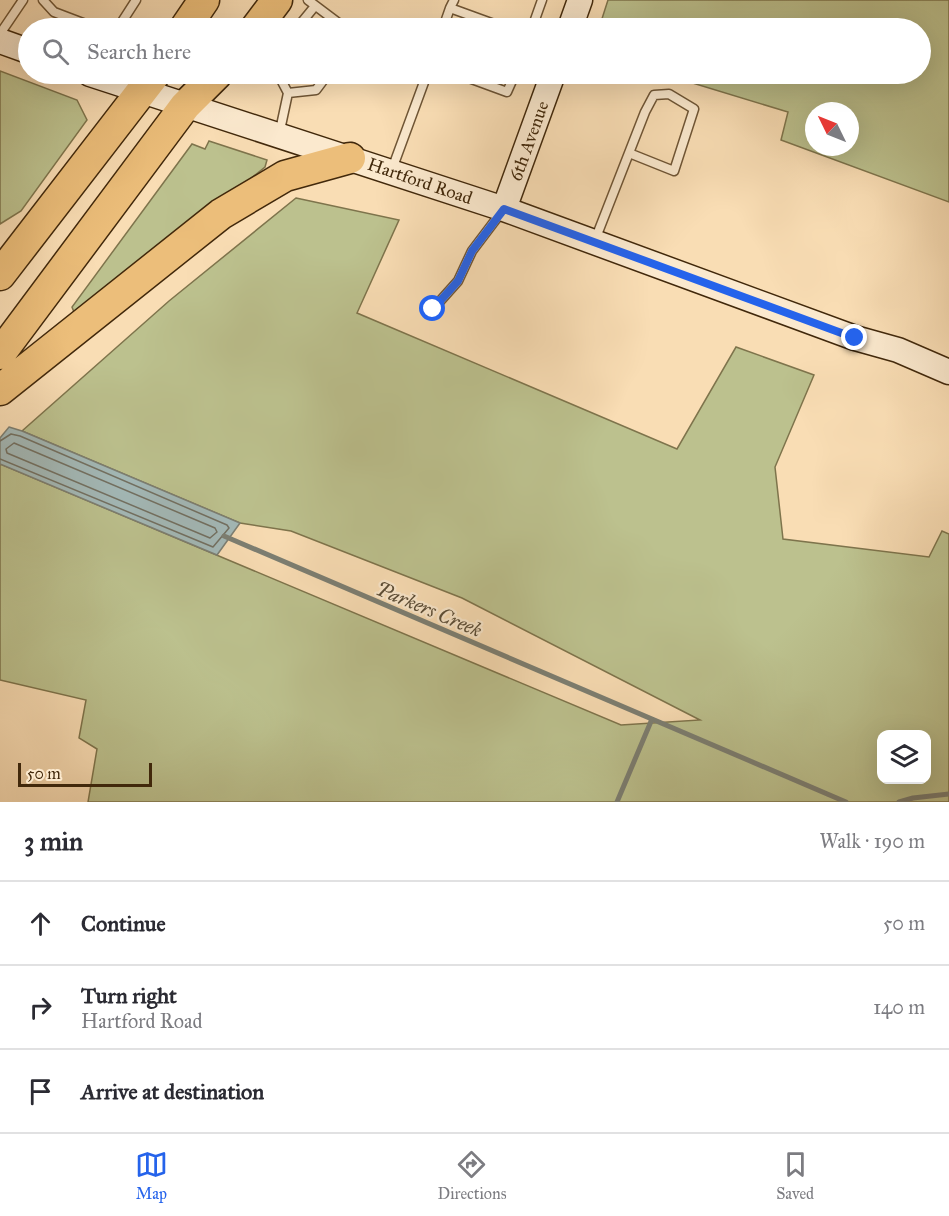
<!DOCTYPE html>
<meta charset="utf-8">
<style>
:root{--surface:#fff;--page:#f7f7f7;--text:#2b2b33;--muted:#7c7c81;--line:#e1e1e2;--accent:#2563eb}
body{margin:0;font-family:"IM FELL Great Primer",serif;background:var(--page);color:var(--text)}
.controls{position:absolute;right:18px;bottom:18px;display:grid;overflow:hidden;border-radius:12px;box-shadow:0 6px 24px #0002}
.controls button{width:54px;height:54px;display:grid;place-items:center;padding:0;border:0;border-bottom:2px solid var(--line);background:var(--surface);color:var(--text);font:30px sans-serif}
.compass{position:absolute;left:805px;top:102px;width:54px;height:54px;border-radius:50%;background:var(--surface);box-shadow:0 6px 24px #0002;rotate:313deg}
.scale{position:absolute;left:18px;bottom:15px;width:134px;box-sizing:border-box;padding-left:6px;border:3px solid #41280b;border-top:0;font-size:16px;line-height:21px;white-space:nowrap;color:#41280b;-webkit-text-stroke:4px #fbe9ce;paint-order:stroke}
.stop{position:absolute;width:18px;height:18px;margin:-14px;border:4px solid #2563eb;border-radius:50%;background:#fff}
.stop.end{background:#2563eb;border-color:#fff;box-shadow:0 2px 6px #0008}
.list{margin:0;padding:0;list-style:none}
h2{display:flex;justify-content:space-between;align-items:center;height:78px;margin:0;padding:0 24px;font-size:26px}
h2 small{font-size:20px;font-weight:400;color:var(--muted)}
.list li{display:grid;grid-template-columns:39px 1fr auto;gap:18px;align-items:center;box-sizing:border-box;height:84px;padding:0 24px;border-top:2px solid var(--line)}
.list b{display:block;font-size:22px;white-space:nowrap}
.list p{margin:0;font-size:20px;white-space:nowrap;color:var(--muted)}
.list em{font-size:20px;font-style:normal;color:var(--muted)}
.icon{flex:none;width:33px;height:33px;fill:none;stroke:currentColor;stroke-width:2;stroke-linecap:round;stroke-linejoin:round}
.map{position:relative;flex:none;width:949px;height:802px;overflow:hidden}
.search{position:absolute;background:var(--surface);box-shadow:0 6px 24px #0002;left:18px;right:18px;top:18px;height:66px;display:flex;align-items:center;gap:15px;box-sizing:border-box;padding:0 21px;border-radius:33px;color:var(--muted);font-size:22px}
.sheet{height:330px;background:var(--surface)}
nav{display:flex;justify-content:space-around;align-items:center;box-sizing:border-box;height:84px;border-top:2px solid var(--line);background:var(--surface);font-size:16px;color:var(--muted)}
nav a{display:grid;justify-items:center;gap:3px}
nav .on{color:var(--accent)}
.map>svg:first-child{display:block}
</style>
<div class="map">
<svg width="949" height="802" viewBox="0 0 949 802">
<rect width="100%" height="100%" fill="#f9ddb4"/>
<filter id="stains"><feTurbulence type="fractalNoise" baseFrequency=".00333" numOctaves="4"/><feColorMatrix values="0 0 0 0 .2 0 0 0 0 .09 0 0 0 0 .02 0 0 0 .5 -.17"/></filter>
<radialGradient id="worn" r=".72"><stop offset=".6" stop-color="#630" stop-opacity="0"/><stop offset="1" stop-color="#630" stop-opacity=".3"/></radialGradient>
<path fill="#bcc18e" stroke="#7e744c" stroke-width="1.5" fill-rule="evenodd" d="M608 0H949V202L781 140 788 112 663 74H920V28H599ZM814 111H850V147H814Z
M0 71 77 100 87 120 21 211 0 224Z
M209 141 267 160 265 167 87 311 76 317 72 307 192 144 205 149Z
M296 198 399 220 357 313 677 449 736 347 814 375 775 467 783 539 929 557 942 531 949 534V802H88L97 749 79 738 86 700 0 680V464L621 725 700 720 462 598 291 531 240 523 22 431 169 301ZM882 734H926V780H882Z"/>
<path fill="#a3b9b8" stroke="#7c7f73" stroke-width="1.5" d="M9 427 22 431 240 523 217 555 0 464V438Z"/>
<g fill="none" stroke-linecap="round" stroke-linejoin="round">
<path stroke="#727062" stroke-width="1.5" d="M0 441 11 434 20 436 227 525 229 528 213 547 0 459
M14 443 215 528 217 532 210 538 7 453 6 449Z"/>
<path stroke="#7c7f73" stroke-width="5" d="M224 536 846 802
M617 802 652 719
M899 802 913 798 949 794"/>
<defs>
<path id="lane" d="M43 0 54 12 96 28
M308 0 345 28
M450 8 454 0
M118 28 136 0
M297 28 315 6
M443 28 450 8 505 28
M532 28 542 0
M0 34 23 0
M278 74 288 93 279 135
M458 74 507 92 515 74
M288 93 316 90 328 74
M391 172 427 74
M595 240 645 112 654 95 669 94 694 109 674 171 629 153
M433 309 458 281 472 251 503 210"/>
<path id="secondary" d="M570 28 580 0
M0 41 28 51
M90 74 504 209 855 338 898 350 949 372
M504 209 553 74"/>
<path id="highway" d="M185 28 204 0
M256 28 277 0
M0 275 155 74
M0 354 185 106 217 74
M0 390 221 214 285 176 350 158"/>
</defs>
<use href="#lane" stroke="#6f5535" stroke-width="11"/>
<use href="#secondary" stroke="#41280b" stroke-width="27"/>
<use href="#highway" stroke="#41280b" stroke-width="33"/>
<use href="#lane" stroke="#fbe9ce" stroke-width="8"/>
<use href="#secondary" stroke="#fbe9ce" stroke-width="24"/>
<use href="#highway" stroke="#ecbe7a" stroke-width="30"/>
</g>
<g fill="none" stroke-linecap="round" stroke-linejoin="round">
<path stroke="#2563eb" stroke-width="8" d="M433 309 458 281 472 251 504 209 855 338"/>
</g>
<g text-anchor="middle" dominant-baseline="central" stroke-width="4.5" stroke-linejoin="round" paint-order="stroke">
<g font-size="18" fill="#41280b" stroke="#fbe9ce">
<text transform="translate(529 141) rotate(-70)">6th Avenue</text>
<text transform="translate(420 181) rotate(19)">Hartford Road</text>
</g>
<g font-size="20" font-style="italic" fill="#5a4c36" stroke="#fbe9ce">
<text transform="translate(429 609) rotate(23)">Parkers Creek</text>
</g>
</g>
<rect width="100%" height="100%" filter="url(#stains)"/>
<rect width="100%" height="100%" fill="url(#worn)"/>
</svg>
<div class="controls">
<button><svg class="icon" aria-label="layers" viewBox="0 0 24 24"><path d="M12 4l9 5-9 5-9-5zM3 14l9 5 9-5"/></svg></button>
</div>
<svg class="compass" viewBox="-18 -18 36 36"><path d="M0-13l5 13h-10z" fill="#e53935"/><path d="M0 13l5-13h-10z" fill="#7c7c81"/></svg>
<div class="scale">50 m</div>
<div class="stop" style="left:433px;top:309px"></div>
<div class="stop end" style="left:855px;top:338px"></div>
<div class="search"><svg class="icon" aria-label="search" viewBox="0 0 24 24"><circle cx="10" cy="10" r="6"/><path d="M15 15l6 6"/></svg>Search here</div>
</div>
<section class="sheet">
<h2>3 min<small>Walk · 190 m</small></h2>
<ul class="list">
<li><svg class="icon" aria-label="ahead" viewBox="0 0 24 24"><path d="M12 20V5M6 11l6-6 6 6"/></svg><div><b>Continue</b></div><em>50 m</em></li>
<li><svg class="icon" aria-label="right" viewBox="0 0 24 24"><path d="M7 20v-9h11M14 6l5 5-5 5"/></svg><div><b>Turn right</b><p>Hartford Road</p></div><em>140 m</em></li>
<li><svg class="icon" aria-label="arrive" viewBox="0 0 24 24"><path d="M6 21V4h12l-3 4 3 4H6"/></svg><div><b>Arrive at destination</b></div></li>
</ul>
</section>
<nav>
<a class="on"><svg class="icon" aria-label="map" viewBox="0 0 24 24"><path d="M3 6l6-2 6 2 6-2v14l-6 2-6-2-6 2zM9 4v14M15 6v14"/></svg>Map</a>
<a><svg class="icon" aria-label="directions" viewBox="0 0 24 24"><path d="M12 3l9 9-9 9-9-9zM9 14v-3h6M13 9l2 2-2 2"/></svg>Directions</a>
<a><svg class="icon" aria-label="saved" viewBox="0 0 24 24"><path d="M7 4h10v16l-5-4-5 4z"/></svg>Saved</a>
</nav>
